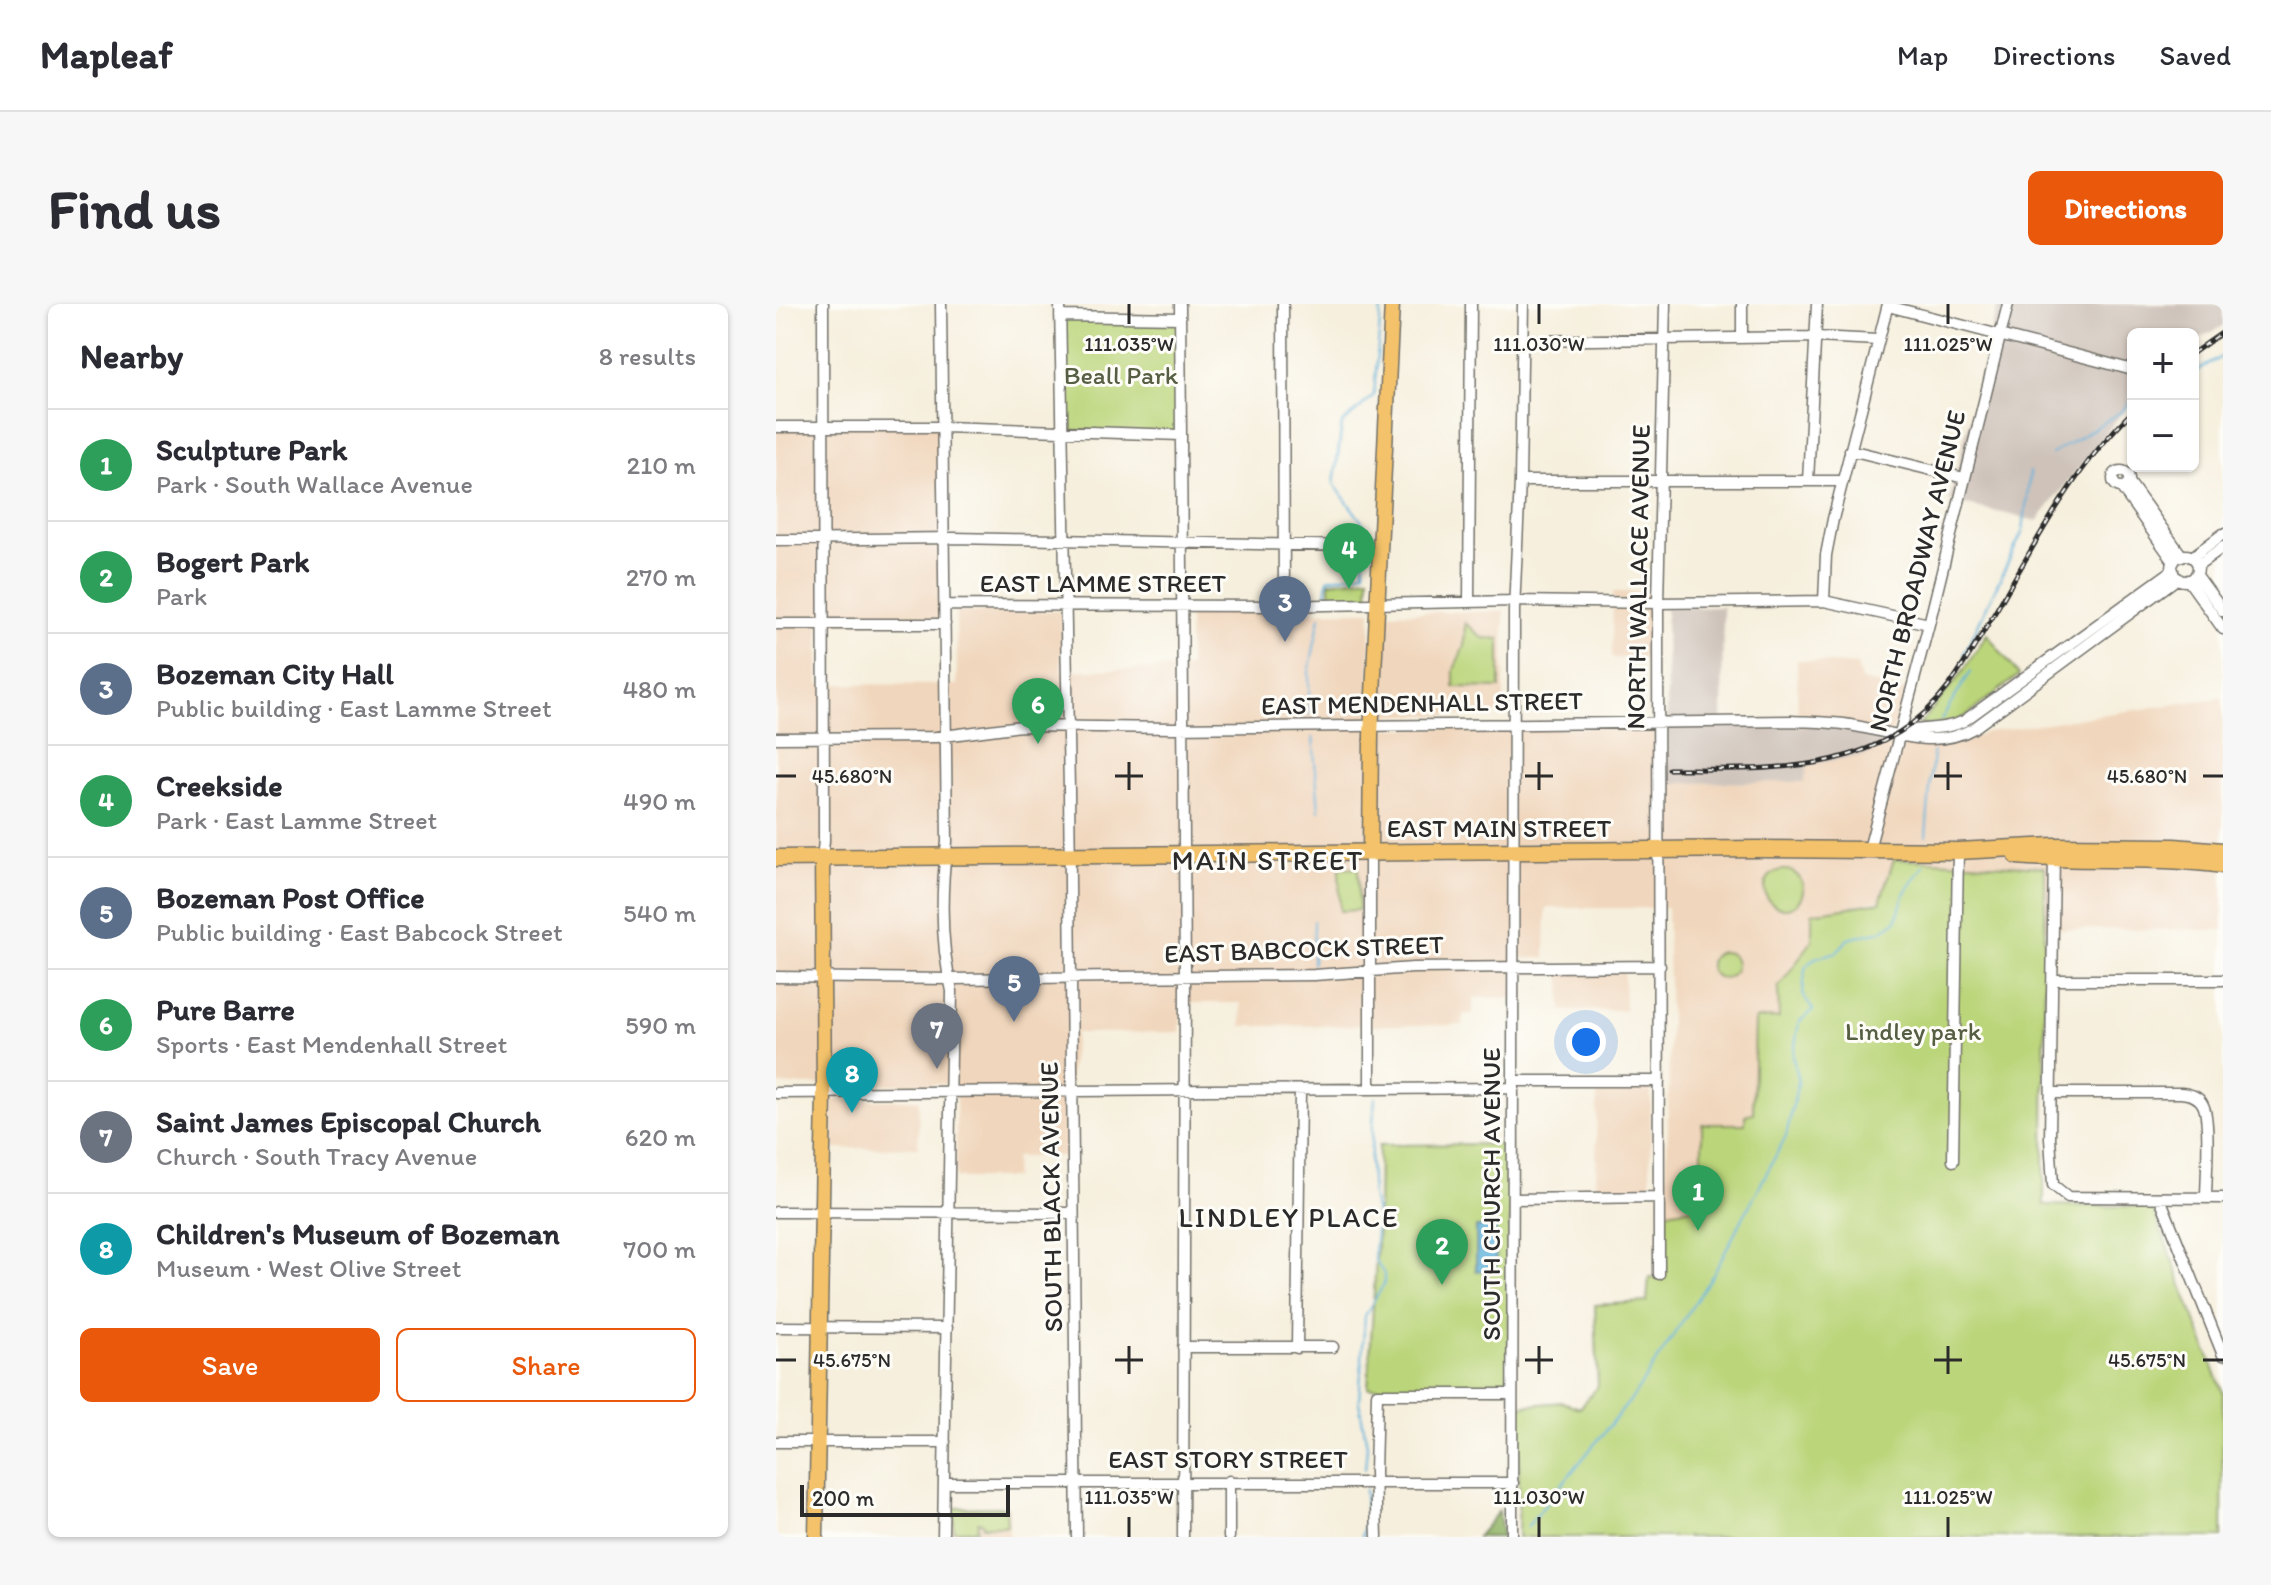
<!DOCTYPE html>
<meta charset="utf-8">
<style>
:root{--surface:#fff;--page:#f7f7f7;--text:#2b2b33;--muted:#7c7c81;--line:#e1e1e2;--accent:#ea580c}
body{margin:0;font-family:Itim,sans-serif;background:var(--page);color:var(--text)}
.controls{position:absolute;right:24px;top:24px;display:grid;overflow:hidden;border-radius:12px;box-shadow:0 2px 6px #0004}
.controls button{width:72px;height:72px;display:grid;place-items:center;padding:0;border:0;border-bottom:2px solid var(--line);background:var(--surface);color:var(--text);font:40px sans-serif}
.scale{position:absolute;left:24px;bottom:20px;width:210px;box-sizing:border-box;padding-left:8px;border:4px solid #2b2b2b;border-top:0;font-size:22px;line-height:28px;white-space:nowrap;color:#2b2b2b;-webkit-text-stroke:6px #fdfcf7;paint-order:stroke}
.you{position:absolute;left:810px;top:738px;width:28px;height:28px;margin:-20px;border:6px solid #fff;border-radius:50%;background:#1a73e8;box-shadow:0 0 0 12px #1a73e833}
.badge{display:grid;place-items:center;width:52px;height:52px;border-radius:50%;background:var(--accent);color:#fff;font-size:26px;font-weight:700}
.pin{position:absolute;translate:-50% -66px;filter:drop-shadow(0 2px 4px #0008)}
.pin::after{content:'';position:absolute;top:42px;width:28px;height:24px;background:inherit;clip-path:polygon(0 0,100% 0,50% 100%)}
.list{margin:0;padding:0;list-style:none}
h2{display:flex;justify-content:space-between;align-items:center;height:104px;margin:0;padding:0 32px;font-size:34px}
h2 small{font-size:26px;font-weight:400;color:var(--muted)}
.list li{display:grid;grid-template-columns:52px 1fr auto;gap:24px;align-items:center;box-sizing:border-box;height:112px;padding:0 32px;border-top:2px solid var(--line)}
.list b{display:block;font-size:30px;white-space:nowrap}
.list p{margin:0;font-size:26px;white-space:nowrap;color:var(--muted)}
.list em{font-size:26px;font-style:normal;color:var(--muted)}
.actions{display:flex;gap:16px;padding:24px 32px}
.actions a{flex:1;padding:18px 0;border:2px solid var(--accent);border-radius:12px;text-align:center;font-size:28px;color:var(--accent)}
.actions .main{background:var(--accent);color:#fff}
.map{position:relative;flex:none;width:1447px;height:1233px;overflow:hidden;border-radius:12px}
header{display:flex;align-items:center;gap:48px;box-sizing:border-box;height:112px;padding:0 40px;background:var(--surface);border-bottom:2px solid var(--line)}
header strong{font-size:38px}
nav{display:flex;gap:44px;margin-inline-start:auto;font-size:28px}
.intro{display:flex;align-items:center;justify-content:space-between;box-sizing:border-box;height:192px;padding:0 48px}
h1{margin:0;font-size:56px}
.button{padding:20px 36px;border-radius:12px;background:var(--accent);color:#fff;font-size:28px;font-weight:700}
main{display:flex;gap:48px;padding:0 48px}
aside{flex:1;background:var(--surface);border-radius:12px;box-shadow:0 2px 6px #0004}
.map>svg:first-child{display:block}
</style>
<header>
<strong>Mapleaf</strong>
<nav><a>Map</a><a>Directions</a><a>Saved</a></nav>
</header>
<div class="intro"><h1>Find us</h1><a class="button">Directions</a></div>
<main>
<aside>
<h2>Nearby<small>8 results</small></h2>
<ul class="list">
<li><span class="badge" style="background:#2e9e5b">1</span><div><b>Sculpture Park</b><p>Park · South Wallace Avenue</p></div><em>210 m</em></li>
<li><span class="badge" style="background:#2e9e5b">2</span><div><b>Bogert Park</b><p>Park</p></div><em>270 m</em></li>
<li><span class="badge" style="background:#5c6f8a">3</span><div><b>Bozeman City Hall</b><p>Public building · East Lamme Street</p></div><em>480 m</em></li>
<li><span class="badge" style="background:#2e9e5b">4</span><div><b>Creekside</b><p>Park · East Lamme Street</p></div><em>490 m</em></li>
<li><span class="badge" style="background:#5c6f8a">5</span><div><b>Bozeman Post Office</b><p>Public building · East Babcock Street</p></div><em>540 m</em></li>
<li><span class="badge" style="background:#2e9e5b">6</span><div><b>Pure Barre</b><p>Sports · East Mendenhall Street</p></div><em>590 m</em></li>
<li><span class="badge" style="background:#6b7280">7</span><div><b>Saint James Episcopal Church</b><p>Church · South Tracy Avenue</p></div><em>620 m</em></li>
<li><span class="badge" style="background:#0f9aa8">8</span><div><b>Children's Museum of Bozeman</b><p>Museum · West Olive Street</p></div><em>700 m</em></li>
</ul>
<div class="actions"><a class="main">Save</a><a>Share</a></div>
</aside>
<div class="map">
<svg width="1447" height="1233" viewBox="0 0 1447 1233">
<rect width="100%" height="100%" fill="#fdfcf7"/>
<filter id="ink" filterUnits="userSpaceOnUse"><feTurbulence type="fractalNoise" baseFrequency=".0125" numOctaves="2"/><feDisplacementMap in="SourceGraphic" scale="16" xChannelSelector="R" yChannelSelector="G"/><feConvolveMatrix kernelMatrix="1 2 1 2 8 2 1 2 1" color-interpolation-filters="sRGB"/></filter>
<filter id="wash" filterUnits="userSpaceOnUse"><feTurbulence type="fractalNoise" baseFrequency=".006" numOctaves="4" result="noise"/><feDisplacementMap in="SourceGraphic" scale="32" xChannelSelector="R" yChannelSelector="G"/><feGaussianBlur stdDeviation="1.8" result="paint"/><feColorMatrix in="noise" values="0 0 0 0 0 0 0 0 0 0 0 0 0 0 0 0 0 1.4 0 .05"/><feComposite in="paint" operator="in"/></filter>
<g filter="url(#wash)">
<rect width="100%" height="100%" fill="#f6efdd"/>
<path fill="#f0d6bc" d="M0 118 163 119 166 317 43 319V380L181 381 180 308 286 307 285 367 413 364V309L595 307 592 425 878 423 880 479 1027 478 1032 461 1091 451 1112 440 1107 433 1022 421 1021 356 1081 361 1085 376 1130 387 1113 439 1186 440 1211 428 1447 393V626L1269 625 1268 563 1036 609V637L1003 684V714L979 716 977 810 969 820H926V890L923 904 890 908 894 718 891 604H770L769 654H737L738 694H697V710H687V721L466 722 465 699H405L404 728 300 729 290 795V852L239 853 238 874H180V780L0 781Z
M837 288H876V355L836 354Z
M728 307V410L606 411 608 309Z
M848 668 849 706 786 707 785 669Z
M821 781 875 782 874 884H820Z
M56 796H143L142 843 56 845Z
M171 1203H233V1233H171Z"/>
<path fill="#cec2b9" d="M1222 0H1447V22L1417 38V30H1357V95L1261 217 1173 197Z
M947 303 946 421H1022L1071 425 1108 433 1112 439 1091 451 1032 461 1028 478 892 479 890 304Z"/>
<path fill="#bbd57a" stroke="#738052" stroke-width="2" d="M284 12 404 14 405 131 287 127Z
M593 273 592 293 554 292V278Z
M689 319 707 334 724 335V384L678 383V366L688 342Z
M1211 330 1243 371 1190 412 1174 419 1143 421 1183 373Z
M1118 555 1269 563 1268 901 1376 903 1447 1089 1446 1233H742L744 1102 786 1098 804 1104 822 1082 819 1001 871 998 873 973 887 974 890 908 923 903 926 890V820H969V811L977 809 979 715 1003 714 1002 684 1036 637V609L1104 598Z
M582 564 583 606 564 607 563 565Z
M989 585a19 19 0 1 1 38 0a19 19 0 1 1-38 0Z
M934 661a13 13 0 1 1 26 0a13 13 0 1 1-26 0Z
M734 840 733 1085 592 1084 602 923 603 841Z
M230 1203 231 1222H207L206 1218H202L201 1226 178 1227V1204Z"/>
<path fill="#94b66a" stroke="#60704a" stroke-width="2" d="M723 1207 726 1233H701Z"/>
<path fill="#61b2dc" stroke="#466e84" stroke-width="2" d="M700 923H720V967H700Z"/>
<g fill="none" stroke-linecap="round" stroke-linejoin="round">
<path stroke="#61b2dc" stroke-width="2" d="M1417 69 1447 52
M1276 150 1345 108 1357 95
M550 291 552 275 588 268 589 222 558 180 566 120 598 91 605 5
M1188 350 1247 227 1254 168
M533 411V368L544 313
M1165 416 1195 367
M537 433 543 507
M1150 532 1157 448
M537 660 538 617
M589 1165 591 1141 583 1098 589 1012 608 980V970L599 956 598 948 601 915 596 891 594 860 599 794
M751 1223 857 1093 938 969 1010 832 1022 778 1017 753 1023 718 1037 706 1027 691 1029 664 1039 654 1061 648 1072 635 1105 627 1120 617 1129 588 1148 561
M586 1233 590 1211 589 1185"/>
</g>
</g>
<g filter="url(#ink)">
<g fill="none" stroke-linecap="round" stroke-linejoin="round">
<defs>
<path id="minor" d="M165 0 171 538C165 586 164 639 176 687L167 1233
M284 0 293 486 301 1233
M404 0 409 671 407 1233
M507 0 508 302
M1112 2 1357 66
M284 12 404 14
M966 34V0
M746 37 1040 33 1102 36
M0 123H167L405 131
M1074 146 1188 174
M1337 175a8 8 0 1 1 16 0a8 8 0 1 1-16 0Z
M744 177H1067
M1032 177 1041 0
M1353 178 1406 252
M1345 183 1398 258
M0 236 177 234 580 242
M1396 264a13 13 0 1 1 26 0a13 13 0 1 1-26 0Z
M1416 253 1447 230
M1422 261 1447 243
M1420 270 1447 307
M1412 276 1447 325
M1048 297 1050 251 1057 215 1112 0
M693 298 695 0
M169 301 502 302 738 297 882 299 1048 297 1153 320
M0 320H169
M1122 431C1143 421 1166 428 1188 417L1397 266
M0 434 160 433 245 422 398 424 1016 417C1036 418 1055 418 1074 421 1116 428 1158 447 1198 424L1402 274
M1093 545 1153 320 1232 0
M1278 550 1274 834 1277 881 1292 893 1447 894
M46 554 48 537 47 0
M0 673 173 675 538 671 637 664 884 662
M1277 676H1447
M738 777H883
M594 785V549
M0 789 738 784
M1275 789H1405C1414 790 1423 792 1427 801 1435 816 1430 874 1430 894
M1177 857 1182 547
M1384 894 1447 1051
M738 895 883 893
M0 908 297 909
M883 970 882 299 889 0
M0 1023 171 1024
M407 1043H557
M521 1044 524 786
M0 1138H169
M453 1177V1233
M168 1179H737
M601 1233 599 1168 601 1090H736
M736 1233 738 306 744 177 747 0"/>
<path id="major" d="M594 549 595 431 616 0
M40 1233 48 789 46 554"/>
<path id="highway" d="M1241 552C1309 558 1379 551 1447 561
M0 554 982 545 1182 547 1278 542 1398 543 1447 547"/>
</defs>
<use href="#minor" stroke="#727069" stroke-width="13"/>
<use href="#major" stroke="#727069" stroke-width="17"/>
<use href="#highway" stroke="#727069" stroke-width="19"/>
<use href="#minor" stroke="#fff" stroke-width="10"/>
<use href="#major" stroke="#f3c26a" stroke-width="14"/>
<use href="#highway" stroke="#f3c26a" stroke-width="16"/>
<defs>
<path id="rail" d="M1417 49 1447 28
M893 465C995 465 1105 473 1173 382 1236 292 1277 184 1357 107"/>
</defs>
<use href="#rail" stroke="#2b2b2b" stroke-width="5"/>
<use href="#rail" stroke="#fdfcf7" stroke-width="2" stroke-dasharray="6" stroke-linecap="butt"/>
</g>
</g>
<path fill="none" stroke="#2b2b2b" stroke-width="3" d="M353 0V20M763 0V20M1172 0V20M353 458V486M763 458V486M1172 458V486M0 472H20M339 472H367M749 472H777M1158 472H1186M1427 472H1447M353 1042V1070M763 1042V1070M1172 1042V1070M0 1056H20M339 1056H367M749 1056H777M1158 1056H1186M1427 1056H1447M353 1213V1233M763 1213V1233M1172 1213V1233"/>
<g text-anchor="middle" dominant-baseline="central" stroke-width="6" stroke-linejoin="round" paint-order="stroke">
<g font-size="26" fill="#565e43" stroke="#fdfcf7">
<text x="345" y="71">Beall Park</text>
<text x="1137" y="727">Lindley park</text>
</g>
<g font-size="26" fill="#2b2b2b" stroke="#fdfcf7">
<text transform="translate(1141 267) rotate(-76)">NORTH BROADWAY AVENUE</text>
<text transform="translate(862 273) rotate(-89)">NORTH WALLACE AVENUE</text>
<text x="327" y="279">EAST LAMME STREET</text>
<text transform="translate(646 399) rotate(-1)">EAST MENDENHALL STREET</text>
<text x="723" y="524">EAST MAIN STREET</text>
<text transform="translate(528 645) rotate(-2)">EAST BABCOCK STREET</text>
<text transform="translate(715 890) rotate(-90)">SOUTH CHURCH AVENUE</text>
<text transform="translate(275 893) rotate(-91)">SOUTH BLACK AVENUE</text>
<text x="452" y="1155">EAST STORY STREET</text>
</g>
<g font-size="28" letter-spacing="2" fill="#2b2b2b" stroke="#fdfcf7">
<text x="492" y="556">MAIN STREET</text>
<text x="513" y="913">LINDLEY PLACE</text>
</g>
</g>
<g font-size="20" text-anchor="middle" fill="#2b2b2b" stroke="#fdfcf7" stroke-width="6" stroke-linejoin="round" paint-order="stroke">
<text x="353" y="47">111.035°W</text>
<text x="763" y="47">111.030°W</text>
<text x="1172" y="47">111.025°W</text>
<text x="76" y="479">45.680°N</text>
<text x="1371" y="479">45.680°N</text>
<text x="76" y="1063">45.675°N</text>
<text x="1371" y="1063">45.675°N</text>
<text x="353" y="1200">111.035°W</text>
<text x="763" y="1200">111.030°W</text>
<text x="1172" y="1200">111.025°W</text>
</g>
</svg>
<div class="controls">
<button>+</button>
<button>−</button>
</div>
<div class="scale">200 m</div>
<div class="you"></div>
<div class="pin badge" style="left:922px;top:927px;background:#2e9e5b">1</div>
<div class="pin badge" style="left:666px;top:981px;background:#2e9e5b">2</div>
<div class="pin badge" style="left:509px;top:338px;background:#5c6f8a">3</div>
<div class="pin badge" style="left:573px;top:285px;background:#2e9e5b">4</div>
<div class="pin badge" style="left:238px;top:718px;background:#5c6f8a">5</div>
<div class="pin badge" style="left:262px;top:440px;background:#2e9e5b">6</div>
<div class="pin badge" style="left:161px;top:765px;background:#6b7280">7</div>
<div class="pin badge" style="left:76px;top:809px;background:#0f9aa8">8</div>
</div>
</main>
